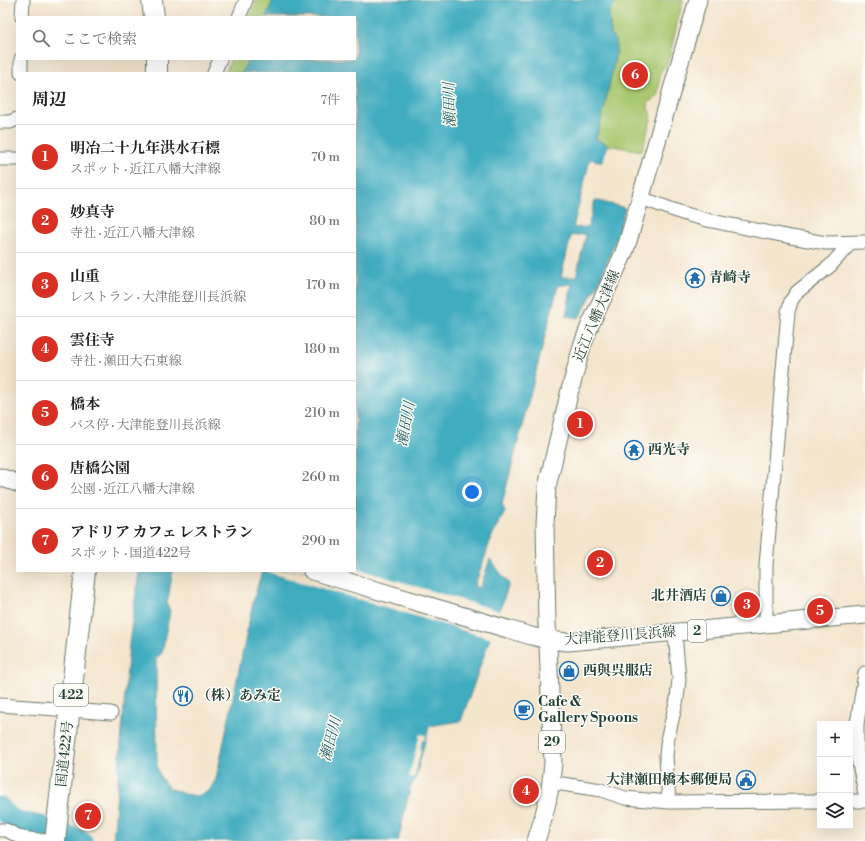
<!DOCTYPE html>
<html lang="ja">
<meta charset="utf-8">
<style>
:root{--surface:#fff;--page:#f2f2f2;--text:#222;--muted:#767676;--line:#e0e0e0;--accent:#d93025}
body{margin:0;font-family:"Libre Bodoni","Noto Serif JP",serif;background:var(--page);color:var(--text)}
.controls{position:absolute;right:12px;bottom:12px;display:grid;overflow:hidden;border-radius:0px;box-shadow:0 4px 16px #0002}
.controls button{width:36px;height:36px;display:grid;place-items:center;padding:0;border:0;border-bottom:1px solid var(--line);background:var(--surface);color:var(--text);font:20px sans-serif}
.you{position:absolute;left:472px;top:492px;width:14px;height:14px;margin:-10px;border:3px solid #fff;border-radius:50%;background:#1a73e8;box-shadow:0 0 0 6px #1a73e833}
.badge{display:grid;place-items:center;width:26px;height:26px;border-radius:50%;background:var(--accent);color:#fff;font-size:13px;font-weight:700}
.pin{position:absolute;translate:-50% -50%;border:2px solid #fff;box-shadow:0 1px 4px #0006}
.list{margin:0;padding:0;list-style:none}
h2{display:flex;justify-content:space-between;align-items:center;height:52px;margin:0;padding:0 16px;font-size:17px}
h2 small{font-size:13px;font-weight:400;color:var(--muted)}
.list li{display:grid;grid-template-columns:26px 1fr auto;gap:12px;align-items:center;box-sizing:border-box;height:64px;padding:0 16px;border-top:1px solid var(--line)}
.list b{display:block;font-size:15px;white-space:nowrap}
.list p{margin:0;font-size:13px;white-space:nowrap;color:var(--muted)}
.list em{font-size:13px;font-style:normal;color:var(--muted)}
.icon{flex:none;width:22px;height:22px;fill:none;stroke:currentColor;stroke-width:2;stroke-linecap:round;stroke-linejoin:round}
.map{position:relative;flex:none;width:865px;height:841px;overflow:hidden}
.search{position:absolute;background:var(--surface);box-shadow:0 4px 16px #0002;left:16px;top:16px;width:340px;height:44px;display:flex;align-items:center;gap:10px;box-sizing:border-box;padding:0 14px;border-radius:0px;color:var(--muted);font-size:15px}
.panel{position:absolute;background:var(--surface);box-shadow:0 4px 16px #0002;left:16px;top:72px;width:340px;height:500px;border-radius:0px}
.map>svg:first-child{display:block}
</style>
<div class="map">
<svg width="865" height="841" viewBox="0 0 865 841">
<rect width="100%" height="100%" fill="#fdfcf7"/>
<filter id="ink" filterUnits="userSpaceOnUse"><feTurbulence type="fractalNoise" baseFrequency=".025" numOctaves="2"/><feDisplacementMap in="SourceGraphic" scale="8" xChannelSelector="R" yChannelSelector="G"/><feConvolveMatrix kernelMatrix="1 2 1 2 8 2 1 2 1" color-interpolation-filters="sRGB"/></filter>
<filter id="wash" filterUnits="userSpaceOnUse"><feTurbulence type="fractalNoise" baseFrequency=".012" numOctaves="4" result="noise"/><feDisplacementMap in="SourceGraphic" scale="16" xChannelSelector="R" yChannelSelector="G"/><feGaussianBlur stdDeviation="0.9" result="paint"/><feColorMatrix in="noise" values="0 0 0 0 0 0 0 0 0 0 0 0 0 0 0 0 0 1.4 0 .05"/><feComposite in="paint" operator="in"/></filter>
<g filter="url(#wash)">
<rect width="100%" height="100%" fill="#f4e5cd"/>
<path fill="#a9c86f" stroke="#648252" d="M257 0H273L266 17H249Z
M622 0H683L667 65 660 72 659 88 657 97C647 102 645 106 652 115L642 151 608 145 596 139 604 109 616 53V43L611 34 609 12 615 3 621 2Z
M231 59H248L242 73H225Z"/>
<path fill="#41acc0" stroke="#30747a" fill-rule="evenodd" d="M273 0H622V2L615 3 609 12 611 34 616 43V53L604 109 596 139 608 145 602 162 590 159 573 228 588 227 595 200 625 208 615 242 600 280 579 318 566 316 572 284 558 286 502 504 505 512 492 536 475 586 480 588 490 559 509 584 461 721 435 725 429 727 415 779 410 788 398 841H113L129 644 139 571H173L167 604 170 611 162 653 156 659 157 767 161 778 169 788 184 794 197 796 209 791 216 779 254 598 262 571H355V73H242L248 59H355V17H266ZM586 234 576 277H561L571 236Z"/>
<path fill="#f4e5cd" d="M355 568 502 612 492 639 264 571H355Z
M420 734 426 735 425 740H422L420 749 421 750 414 778 409 776Z"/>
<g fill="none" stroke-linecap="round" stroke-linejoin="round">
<path stroke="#41acc0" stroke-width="21" d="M0 807C13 823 22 822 41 826 54 829 69 836 82 841"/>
</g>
</g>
<g filter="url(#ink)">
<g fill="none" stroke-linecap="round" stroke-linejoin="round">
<defs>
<path id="minor" d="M22 17 23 0
M239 17 246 0
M21 73V59
M214 73 220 59
M0 122H10L17 119
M0 159H17
M641 198 682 213 707 220 791 237 826 243 865 242
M766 624V565L788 312 791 301 797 292 830 266 847 247 849 243
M865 673 857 724V753L865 794
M0 705 111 713
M551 783 562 784 601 790 625 798 669 802 820 801
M850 801H865
M669 802 666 756 668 736 677 699 679 679 675 633
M0 830H6L22 838 45 841"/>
<path id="major" d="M0 477 17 483
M312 571 531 636 548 640 568 642 865 615
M536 841C545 815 551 790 553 763L547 623 545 524 547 487 569 394 582 346 590 325 623 255 628 241 698 0"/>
<path id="highway" d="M152 0 154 17
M157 59V73
M55 841 85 571"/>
</defs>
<use href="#minor" stroke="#6a786a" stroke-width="15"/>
<use href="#major" stroke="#6a786a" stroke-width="19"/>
<use href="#highway" stroke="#6a786a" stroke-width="22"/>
<use href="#minor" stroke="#fff" stroke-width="13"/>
<use href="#major" stroke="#fff" stroke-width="17"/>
<use href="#highway" stroke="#fff" stroke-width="20"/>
</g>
</g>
<defs>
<symbol id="temple-ring" viewBox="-11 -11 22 22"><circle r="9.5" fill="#fdfcf7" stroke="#1f6fb2" stroke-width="1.5"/><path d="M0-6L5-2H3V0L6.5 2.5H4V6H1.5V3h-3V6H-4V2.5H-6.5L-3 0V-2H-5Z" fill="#1f6fb2"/></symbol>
<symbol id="shop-ring" viewBox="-11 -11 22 22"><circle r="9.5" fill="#fdfcf7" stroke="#1f6fb2" stroke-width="1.5"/><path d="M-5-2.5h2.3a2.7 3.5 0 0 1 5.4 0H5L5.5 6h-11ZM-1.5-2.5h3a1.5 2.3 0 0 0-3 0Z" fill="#1f6fb2"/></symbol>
<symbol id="restaurant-ring" viewBox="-11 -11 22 22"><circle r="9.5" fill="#fdfcf7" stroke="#1f6fb2" stroke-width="1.5"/><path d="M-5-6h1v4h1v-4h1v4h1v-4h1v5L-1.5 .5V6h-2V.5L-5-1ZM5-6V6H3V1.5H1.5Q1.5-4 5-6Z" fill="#1f6fb2"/></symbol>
<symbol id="cafe-ring" viewBox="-11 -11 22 22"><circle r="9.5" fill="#fdfcf7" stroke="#1f6fb2" stroke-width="1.5"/><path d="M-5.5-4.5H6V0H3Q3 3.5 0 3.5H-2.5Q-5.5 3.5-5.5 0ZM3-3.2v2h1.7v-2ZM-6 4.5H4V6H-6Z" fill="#1f6fb2"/></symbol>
<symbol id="civic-ring" viewBox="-11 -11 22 22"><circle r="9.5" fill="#fdfcf7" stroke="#1f6fb2" stroke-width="1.5"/><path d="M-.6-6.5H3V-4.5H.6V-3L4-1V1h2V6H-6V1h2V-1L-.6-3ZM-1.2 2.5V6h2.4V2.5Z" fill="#1f6fb2"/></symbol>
</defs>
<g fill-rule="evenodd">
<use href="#temple-ring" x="684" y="267" width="22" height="22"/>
<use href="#temple-ring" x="623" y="439" width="22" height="22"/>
<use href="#shop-ring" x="710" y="585" width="22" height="22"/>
<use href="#shop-ring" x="558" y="660" width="22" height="22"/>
<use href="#restaurant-ring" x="172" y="685" width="22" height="22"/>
<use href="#cafe-ring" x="513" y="699" width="22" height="22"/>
<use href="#civic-ring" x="735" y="769" width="22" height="22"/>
</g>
<g text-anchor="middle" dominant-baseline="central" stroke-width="3" stroke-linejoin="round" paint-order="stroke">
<g fill="#fdfcf7" stroke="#62766e" stroke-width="1">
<rect x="688" y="620" width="18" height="22" rx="3"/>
<rect x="54" y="684" width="34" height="22" rx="3"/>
<rect x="539" y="731" width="26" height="22" rx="3"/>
</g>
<g font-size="13" font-weight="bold" fill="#1f3d34">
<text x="697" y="631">2</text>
<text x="71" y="695">422</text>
<text x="552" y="742">29</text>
</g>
<g font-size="14" font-weight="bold" fill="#1f3d34" stroke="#fdfcf7" text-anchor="start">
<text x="709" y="278">青崎寺</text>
<text x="648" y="450">西光寺</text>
<text x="707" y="596" text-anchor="end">北井酒店</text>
<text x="583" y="671">西與呉服店</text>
<text x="197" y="696">（株）あみ定</text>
<text x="538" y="702">Cafe &amp;<tspan x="538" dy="16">Gallery Spoons</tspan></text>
<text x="732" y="780" text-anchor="end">大津瀬田橋本郵便局</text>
</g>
<g font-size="14" fill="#1f3d34" stroke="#fdfcf7">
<text transform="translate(597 316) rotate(-67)">近江八幡大津線</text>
<text transform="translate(620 636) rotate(-4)">大津能登川長浜線</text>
<text transform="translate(65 754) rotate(-84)">国道422号</text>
</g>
<g font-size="15" font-style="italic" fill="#2b6465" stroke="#fdfcf7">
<text transform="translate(450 105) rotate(-92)">瀬田川</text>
<text transform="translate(406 424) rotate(-79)">瀬田川</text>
<text transform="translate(331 739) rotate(-75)">瀬田川</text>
</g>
</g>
</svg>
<div class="controls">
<button>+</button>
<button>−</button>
<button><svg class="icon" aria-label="layers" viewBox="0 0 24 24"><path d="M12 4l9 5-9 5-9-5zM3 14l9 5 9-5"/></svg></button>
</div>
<div class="you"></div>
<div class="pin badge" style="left:580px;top:424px">1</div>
<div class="pin badge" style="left:600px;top:563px">2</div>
<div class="pin badge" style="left:747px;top:605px">3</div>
<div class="pin badge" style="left:526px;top:791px">4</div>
<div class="pin badge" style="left:820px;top:611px">5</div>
<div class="pin badge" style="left:635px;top:75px">6</div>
<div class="pin badge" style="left:88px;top:816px">7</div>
<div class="search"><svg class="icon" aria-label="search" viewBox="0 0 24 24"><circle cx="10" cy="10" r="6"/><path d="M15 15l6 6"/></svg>ここで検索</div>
<section class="panel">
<h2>周辺<small>7件</small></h2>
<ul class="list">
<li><span class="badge">1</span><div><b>明冶二十九年洪水石標</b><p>スポット · 近江八幡大津線</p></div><em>70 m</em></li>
<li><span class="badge">2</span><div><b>妙真寺</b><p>寺社 · 近江八幡大津線</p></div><em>80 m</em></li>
<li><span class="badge">3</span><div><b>山重</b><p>レストラン · 大津能登川長浜線</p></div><em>170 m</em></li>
<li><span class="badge">4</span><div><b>雲住寺</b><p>寺社 · 瀬田大石東線</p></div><em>180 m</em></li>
<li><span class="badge">5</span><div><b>橋本</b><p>バス停 · 大津能登川長浜線</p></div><em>210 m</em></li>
<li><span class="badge">6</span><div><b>唐橋公園</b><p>公園 · 近江八幡大津線</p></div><em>260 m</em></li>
<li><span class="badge">7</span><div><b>アドリア カフェ レストラン</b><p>スポット · 国道422号</p></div><em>290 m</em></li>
</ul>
</section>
</div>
